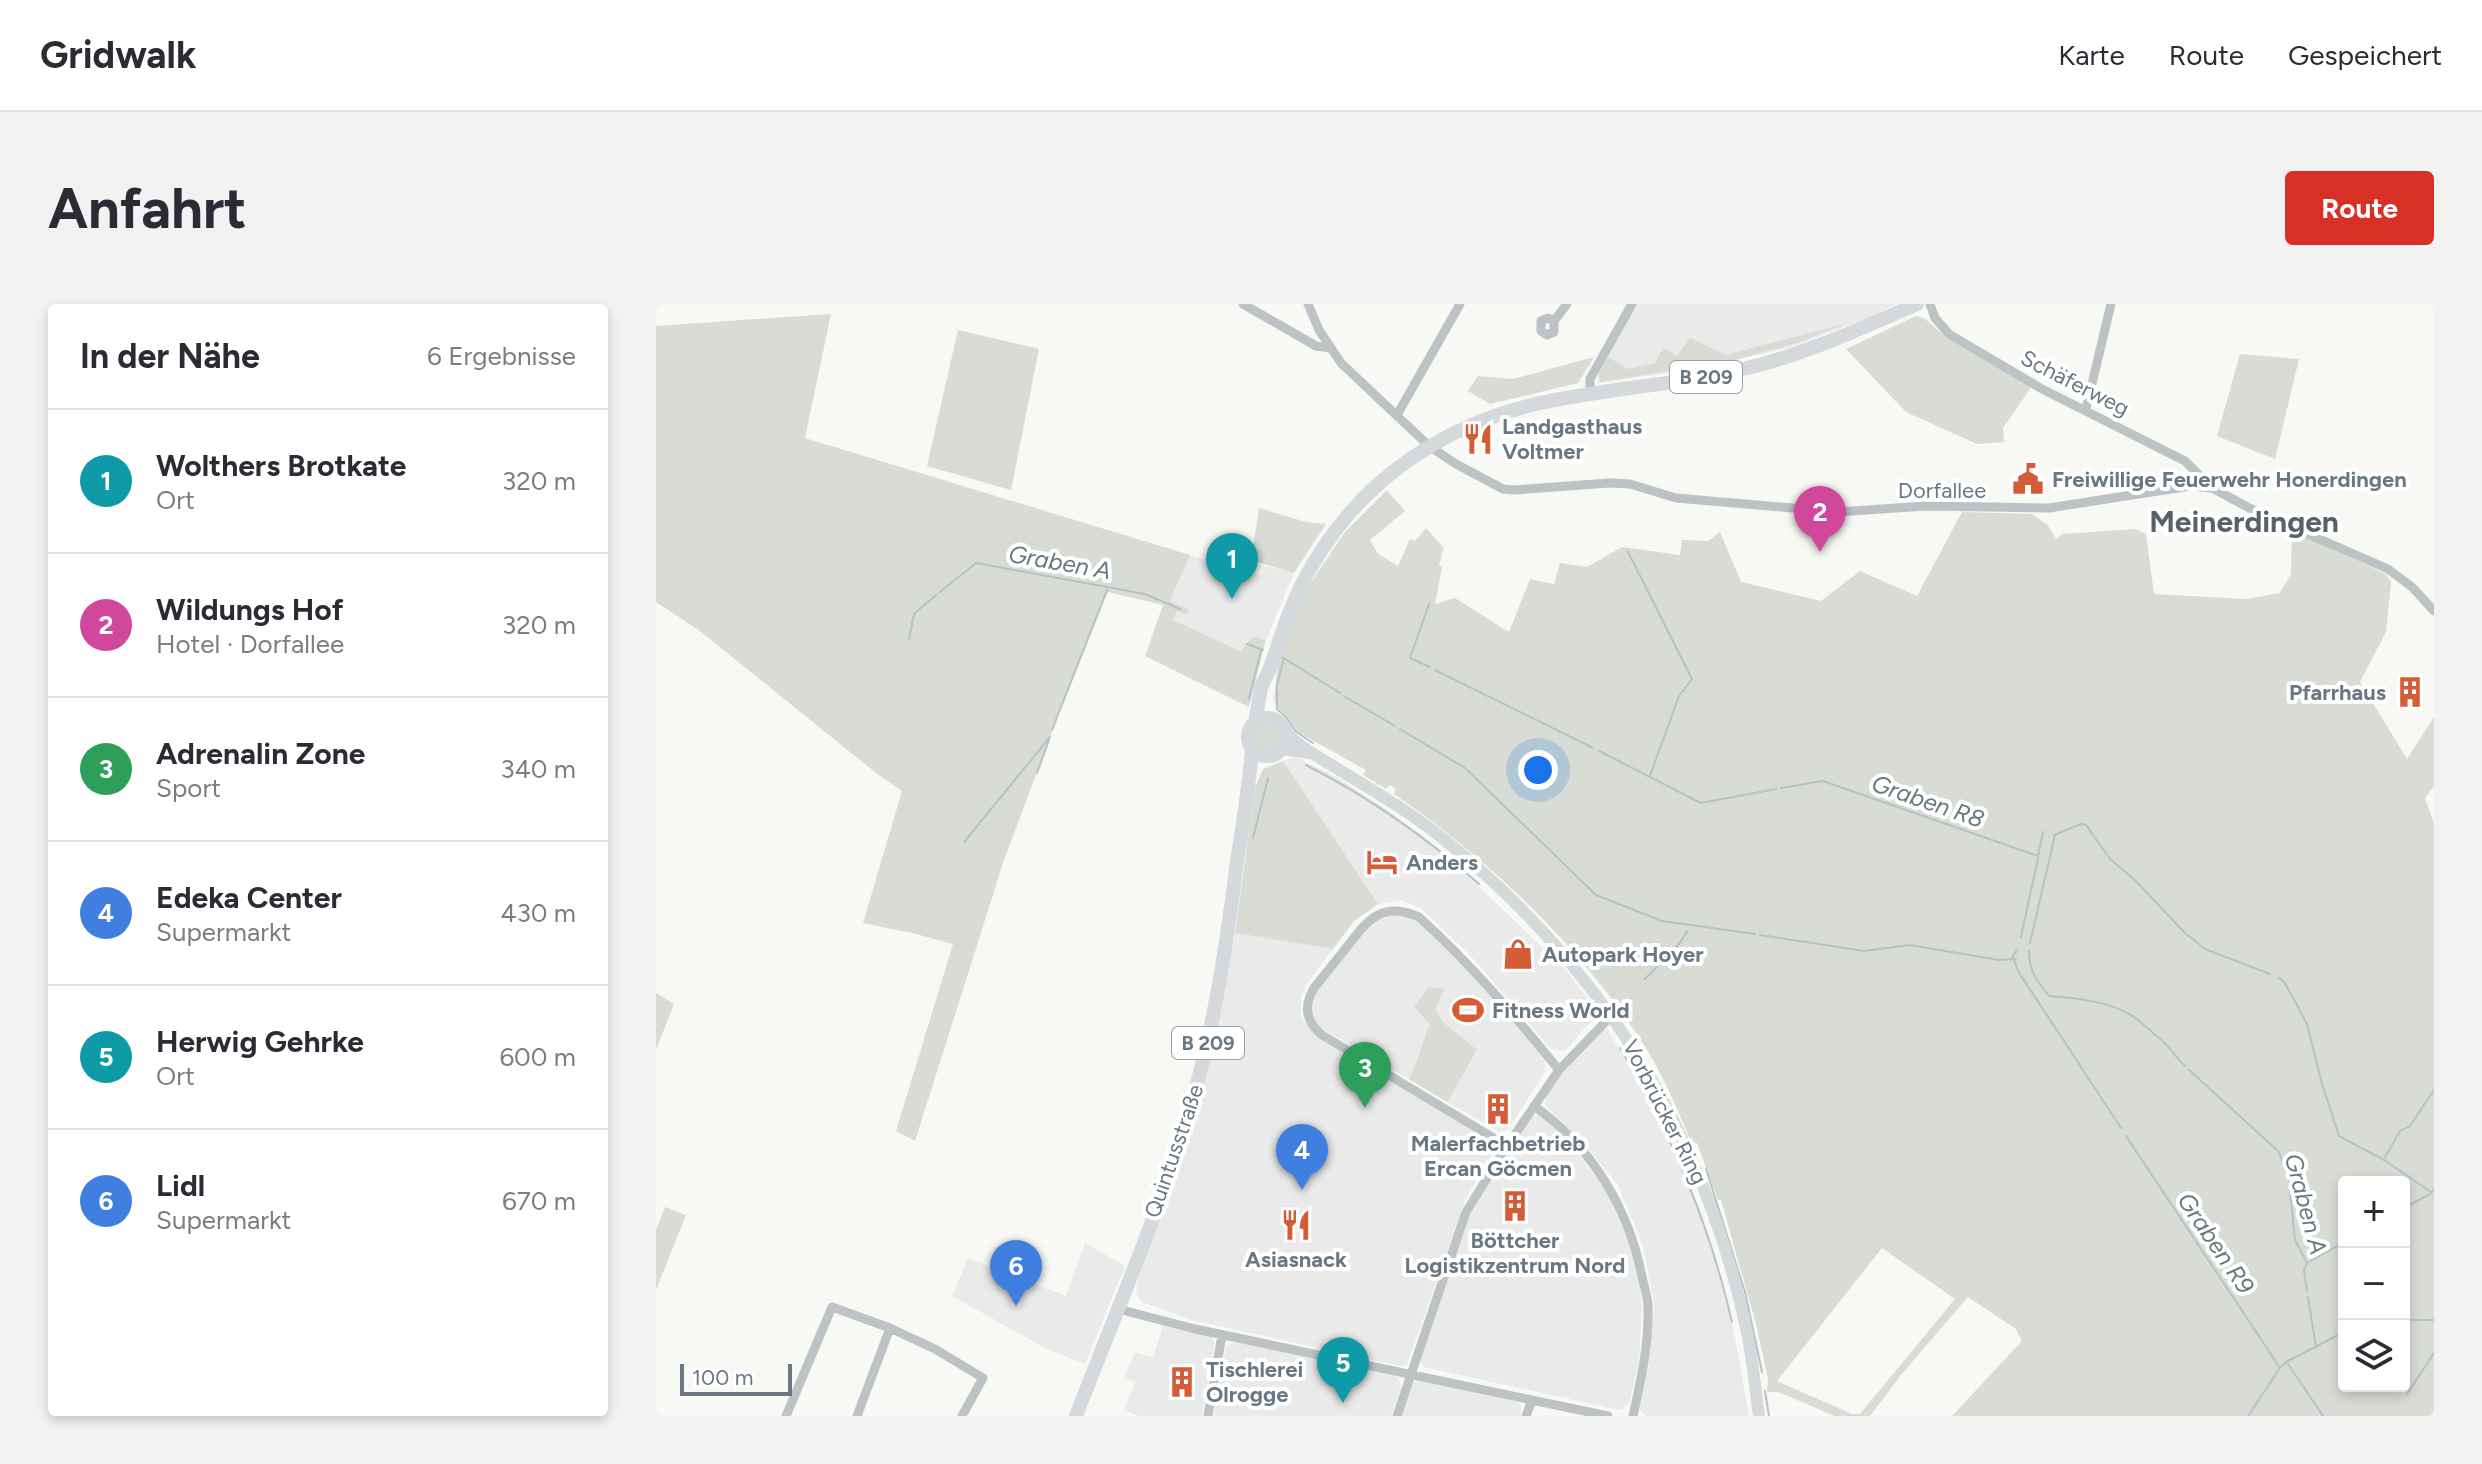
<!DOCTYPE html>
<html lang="de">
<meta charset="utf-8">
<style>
:root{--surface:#fff;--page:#f2f2f3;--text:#2b2b33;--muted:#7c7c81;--line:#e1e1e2;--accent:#d93025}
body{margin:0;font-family:Figtree,sans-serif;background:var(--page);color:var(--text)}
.controls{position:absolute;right:24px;bottom:24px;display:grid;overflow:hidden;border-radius:8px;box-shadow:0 4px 12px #0003}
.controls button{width:72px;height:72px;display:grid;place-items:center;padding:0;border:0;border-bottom:2px solid var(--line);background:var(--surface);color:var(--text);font:40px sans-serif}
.scale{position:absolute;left:24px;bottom:20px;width:112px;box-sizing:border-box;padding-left:8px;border:4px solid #697884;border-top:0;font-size:22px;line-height:28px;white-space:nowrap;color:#697884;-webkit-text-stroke:6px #fff;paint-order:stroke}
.you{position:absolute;left:882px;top:466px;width:28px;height:28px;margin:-20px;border:6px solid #fff;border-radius:50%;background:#1a73e8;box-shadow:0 0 0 12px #1a73e833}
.badge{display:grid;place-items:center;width:52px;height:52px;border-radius:50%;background:var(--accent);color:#fff;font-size:26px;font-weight:700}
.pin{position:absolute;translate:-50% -66px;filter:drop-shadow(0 2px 4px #0008)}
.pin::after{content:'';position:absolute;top:42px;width:28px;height:24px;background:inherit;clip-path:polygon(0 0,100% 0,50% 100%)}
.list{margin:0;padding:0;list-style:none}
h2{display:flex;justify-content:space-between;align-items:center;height:104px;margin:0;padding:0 32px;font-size:34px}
h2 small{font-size:26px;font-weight:400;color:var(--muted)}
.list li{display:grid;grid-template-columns:52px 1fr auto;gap:24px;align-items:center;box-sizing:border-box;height:144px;padding:0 32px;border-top:2px solid var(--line)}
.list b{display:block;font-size:30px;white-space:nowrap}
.list p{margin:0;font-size:26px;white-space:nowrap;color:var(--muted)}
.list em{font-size:26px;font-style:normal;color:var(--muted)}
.icon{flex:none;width:44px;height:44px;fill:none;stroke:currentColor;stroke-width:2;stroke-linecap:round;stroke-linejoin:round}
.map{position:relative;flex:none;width:1778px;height:1112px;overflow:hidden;border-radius:8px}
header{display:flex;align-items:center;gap:48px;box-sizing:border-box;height:112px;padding:0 40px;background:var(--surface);border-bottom:2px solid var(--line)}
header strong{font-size:38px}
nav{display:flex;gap:44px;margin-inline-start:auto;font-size:28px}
.intro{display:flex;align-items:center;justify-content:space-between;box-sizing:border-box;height:192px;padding:0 48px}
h1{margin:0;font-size:56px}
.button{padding:20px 36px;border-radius:8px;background:var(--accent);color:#fff;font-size:28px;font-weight:700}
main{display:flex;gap:48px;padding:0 48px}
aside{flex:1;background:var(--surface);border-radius:8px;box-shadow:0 4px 12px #0003}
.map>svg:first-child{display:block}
</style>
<header>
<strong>Gridwalk</strong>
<nav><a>Karte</a><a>Route</a><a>Gespeichert</a></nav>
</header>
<div class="intro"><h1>Anfahrt</h1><a class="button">Route</a></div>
<main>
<aside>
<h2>In der Nähe<small>6 Ergebnisse</small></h2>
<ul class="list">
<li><span class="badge" style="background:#0f9aa8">1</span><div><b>Wolthers Brotkate</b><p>Ort</p></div><em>320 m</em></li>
<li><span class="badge" style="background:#d1479c">2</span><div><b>Wildungs Hof</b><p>Hotel · Dorfallee</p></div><em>320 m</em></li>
<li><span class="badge" style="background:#2e9e5b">3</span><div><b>Adrenalin Zone</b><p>Sport</p></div><em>340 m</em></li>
<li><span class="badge" style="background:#3f7fe0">4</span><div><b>Edeka Center</b><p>Supermarkt</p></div><em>430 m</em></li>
<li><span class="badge" style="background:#0f9aa8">5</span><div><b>Herwig Gehrke</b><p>Ort</p></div><em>600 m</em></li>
<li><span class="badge" style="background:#3f7fe0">6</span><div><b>Lidl</b><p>Supermarkt</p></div><em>670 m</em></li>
</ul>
</aside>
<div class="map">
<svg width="1778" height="1112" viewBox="0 0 1778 1112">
<rect width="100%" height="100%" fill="#f8f8f5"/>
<path fill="#e9eae9" d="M980 0H1239L1217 12 1135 43 1040 65 941 79 943 67Z
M534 251 606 272 610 262 638 269 610 336 597 333 584 347 517 316 521 307 514 297Z
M639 453 679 472 731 506 801 562 910 666 942 709 909 747 895 745 814 651 765 604 744 596 722 600 627 457Z
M727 609 761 615 807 657 884 747 889 758V768L852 826 843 828 663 723 656 709 657 695 662 682 705 626Z
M579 629 677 645 652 678 645 693V713L656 728 671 740 837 837 839 846 809 896 751 1061 745 1062 536 1016 486 998 480 989 481 978 543 797 559 729Z
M951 724 993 798 1035 885 1060 961 1078 1028 1093 1112H990L984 1105 993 1059 998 1000 987 942 962 881 922 833 890 802V789L944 725Z
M885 811 914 840 950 886 976 945 986 1000 983 1058 973 1100 964 1106 768 1063 764 1057 815 908 875 812Z
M429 939 469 962 429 1060 391 1045 296 992 312 954 410 992Z
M507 1022 554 1032 559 1038 546 1112H483L468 1106 479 1078 468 1074 479 1048 497 1054Z
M579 1038 742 1073 745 1082 735 1112H558L570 1042Z
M763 1075 862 1098 866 1105 864 1112H746L757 1079Z"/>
<path fill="#d8dcd5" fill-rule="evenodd" d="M175 10 149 134 534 251 514 297 533 306 530 311 521 307 517 316 584 347 597 333 610 336 593 403 489 352 507 301 452 288 402 412 347 559 259 837 240 827 297 640 256 629 207 619 246 487 220 469 44 327 0 298V22Z
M1260 12 1268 14 1291 34 1376 82 1347 124 1348 138 1321 140 1250 108 1190 45Z
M1192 19 1141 39 1068 59 944 78 943 70 952 53 972 65 999 59 1007 44 1021 52 1034 34 1070 51Z
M302 26 383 45 355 186 271 162Z
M1584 50 1643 55 1619 155 1561 132Z
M938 53 922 79 834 100 812 87 822 72 857 75Z
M731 186 749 207 714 236 722 250 742 262 754 235 759 237 770 224 788 244 783 261 786 263 779 300 799 294 853 328 874 275 898 280 904 259 931 263 966 243 1024 251 1026 236 1052 237 1064 228 1085 278 1165 297 1204 267 1261 292 1306 208 1376 210 1392 221 1400 235 1406 230 1479 225 1490 230 1498 290 1590 295 1624 289 1635 270 1636 227 1730 270 1735 278 1730 328 1704 378 1751 455 1778 413V482L1769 494 1778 520V1112H1296L1366 1037 1360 1025 1312 993 1245 1071 1214 1112H1179L1122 1088H1111L1112 1075 1100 1020 1065 896H1062L1041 839 1036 840C1023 809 1009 775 991 746 927 644 836 558 738 490L740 485 734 481 730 485 707 471 710 466 640 427 633 414 620 402 618 395 622 359 640 309 652 283 688 229ZM1688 878H1748V1082H1688ZM1226 944 1299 995 1204 1110H1196L1121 1077Z
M603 204 650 218 670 220 638 269 595 256Z
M596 433a15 15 0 1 1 30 0a15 15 0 1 1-30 0Z
M627 457 722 600 698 617 677 645 579 629 599 484 607 465Z
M773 683 788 685 779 706 788 719 821 746 791 798 753 775C763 756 766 739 774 720L758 703Z
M0 689 18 700 0 746Z
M9 903 30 911 0 986V926Z"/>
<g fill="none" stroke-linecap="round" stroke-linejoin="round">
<path stroke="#b6c2c5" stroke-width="2" d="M972 248 1036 375 1023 392 994 472
M284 288 320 259 489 290 524 305
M773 300 754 354 774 363
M253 335 258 310 280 291
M591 340 607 346
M626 353 684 389
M628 354 621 381V405L631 414 639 427 657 439
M779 366 937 444
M688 392 739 422
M593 395 605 346
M744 425 809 464 940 591 1006 617 1099 630
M396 426 451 286
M943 447 1045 499 1120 485
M650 461C713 493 770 533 823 580
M381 469 393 436
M1125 484 1167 477 1382 552 1387 528
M1398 531 1425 520 1430 521 1454 555 1479 576 1529 629 1549 645 1614 670
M597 534 612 474
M308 538 394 433
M1104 631 1208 647 1253 641 1343 656 1360 655
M1365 633 1382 554
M1374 639 1399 531
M1373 647C1373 667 1381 677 1393 692 1418 694 1451 697 1473 710 1484 716 1493 726 1503 734 1513 741 1519 753 1529 762
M1355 655 1361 646
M1358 656 1362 667 1465 824
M1623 674 1629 679 1651 720 1666 780 1683 832 1728 856 1775 888
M989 675C1003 659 1022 646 1031 627
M964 744C1016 832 1053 918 1076 1018
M1532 765 1623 848 1633 877 1639 936 1651 959 1648 966 1651 987
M1470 832 1624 1064
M1728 855 1744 827 1754 822 1778 786
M1050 865 1089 988 1106 1068
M1748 904 1774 890 1778 885
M1651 959 1688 938
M1652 993 1660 1044
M1748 1016H1778
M1632 1060 1667 1112
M1109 1087 1113 1112
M1751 1090 1778 1049
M1592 1112 1624 1064 1630 1058 1688 1028"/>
<path stroke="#bdc2c5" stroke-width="9" d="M587 0 660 42 674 44
M652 0 663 26 685 59 773 142 800 160 847 185 858 186 953 179 974 180 1020 194 1182 208 1269 202 1393 204 1534 182 1556 184 1599 207 1732 265 1756 283 1778 307
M1274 0 1279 14 1293 30 1386 85 1529 157 1556 184
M898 17 892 14 885 17V27L891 31 898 28V17L911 0
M934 90V75L976 0
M1430 105 1455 0
M741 111 804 0
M878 802C936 843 973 905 986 973 988 983 992 993 992 1003 993 1041 985 1076 977 1112
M851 842 666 731C650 718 647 702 658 684 668 671 679 658 690 644 711 617 725 596 763 613 815 660 859 712 903 766
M462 1005 539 1025 952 1112
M130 1112 176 1003 234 1024 279 1045 327 1074 306 1112
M201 1112 234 1024
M552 1112 566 1031
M741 1112 810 908 851 842 903 766 956 711
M870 1112 876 1096"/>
<path stroke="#d5d9dc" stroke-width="12" d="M630 430C640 437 649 445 659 451 702 478 746 502 786 534 946 661 1048 828 1091 1028 1097 1056 1099 1084 1103 1112
M626 445 654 449"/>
<path stroke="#d5d9dc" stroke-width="14" d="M592 433a19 19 0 1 1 38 0a19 19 0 1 1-38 0Z
M599 420C601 408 603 396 605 384 607 378 610 373 613 367 623 339 631 310 645 282 692 188 774 126 876 101 942 85 1012 82 1079 67 1143 53 1202 26 1261 0
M420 1112C460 1008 505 905 536 798 558 722 570 644 580 565 586 525 593 485 596 445"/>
</g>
<defs>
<symbol id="restaurant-bare" viewBox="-9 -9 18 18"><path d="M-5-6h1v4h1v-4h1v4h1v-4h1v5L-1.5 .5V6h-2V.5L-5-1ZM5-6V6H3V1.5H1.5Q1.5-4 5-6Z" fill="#d65b37" stroke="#fff" stroke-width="2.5" paint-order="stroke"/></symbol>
<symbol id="civic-bare" viewBox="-9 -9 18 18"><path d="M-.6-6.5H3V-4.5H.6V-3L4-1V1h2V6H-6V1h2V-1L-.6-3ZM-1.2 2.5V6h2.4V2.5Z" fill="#d65b37" stroke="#fff" stroke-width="2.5" paint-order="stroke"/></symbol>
<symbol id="building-bare" viewBox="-9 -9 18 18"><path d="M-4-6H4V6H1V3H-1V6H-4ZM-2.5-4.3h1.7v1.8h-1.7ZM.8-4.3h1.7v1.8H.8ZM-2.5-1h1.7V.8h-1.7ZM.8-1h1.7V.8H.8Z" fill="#d65b37" stroke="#fff" stroke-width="2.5" paint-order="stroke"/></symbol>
<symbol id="hotel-bare" viewBox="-9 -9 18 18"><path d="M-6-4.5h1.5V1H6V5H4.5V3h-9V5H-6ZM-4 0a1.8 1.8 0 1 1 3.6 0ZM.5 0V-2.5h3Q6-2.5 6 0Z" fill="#d65b37" stroke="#fff" stroke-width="2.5" paint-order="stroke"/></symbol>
<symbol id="shop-bare" viewBox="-9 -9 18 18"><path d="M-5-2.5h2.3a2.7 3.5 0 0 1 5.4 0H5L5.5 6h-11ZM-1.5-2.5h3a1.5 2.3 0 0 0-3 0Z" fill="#d65b37" stroke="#fff" stroke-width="2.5" paint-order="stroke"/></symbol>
<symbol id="stadium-bare" viewBox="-9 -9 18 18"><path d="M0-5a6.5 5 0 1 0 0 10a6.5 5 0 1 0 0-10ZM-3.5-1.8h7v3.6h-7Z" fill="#d65b37" stroke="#fff" stroke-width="2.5" paint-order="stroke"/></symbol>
</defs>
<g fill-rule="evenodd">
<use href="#restaurant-bare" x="800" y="113" width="44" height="44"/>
<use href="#civic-bare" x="1350" y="153" width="44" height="44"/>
<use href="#building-bare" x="1732" y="366" width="44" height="44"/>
<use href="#hotel-bare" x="704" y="536" width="44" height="44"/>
<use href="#shop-bare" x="840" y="628" width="44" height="44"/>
<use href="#stadium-bare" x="790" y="684" width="44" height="44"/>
<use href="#building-bare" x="820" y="783" width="44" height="44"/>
<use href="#building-bare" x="837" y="880" width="44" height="44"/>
<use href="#restaurant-bare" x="618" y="899" width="44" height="44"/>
<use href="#building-bare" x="504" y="1056" width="44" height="44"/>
</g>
<g text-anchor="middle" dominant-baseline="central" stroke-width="8" stroke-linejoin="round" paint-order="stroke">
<g fill="#fff" stroke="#96a0a9" stroke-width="2">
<rect x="1014" y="57" width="72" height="32" rx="6"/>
<rect x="516" y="723" width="72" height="32" rx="6"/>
</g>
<g font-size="20" font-weight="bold" fill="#697884">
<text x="1050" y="73">B 209</text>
<text x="552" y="739">B 209</text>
</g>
<g font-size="22" fill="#697884" stroke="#fff">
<text transform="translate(1419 79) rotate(27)">Schäferweg</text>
<text x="1286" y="186">Dorfallee</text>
<text transform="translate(1009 808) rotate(63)">Vorbrücker Ring</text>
<text transform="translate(518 847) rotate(-71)">Quintusstraße</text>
</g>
<g font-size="22" font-weight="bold" fill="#697884" stroke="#fff" text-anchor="start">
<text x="846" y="122">Landgasthaus<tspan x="846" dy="25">Voltmer</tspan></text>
<text x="1396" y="175">Freiwillige Feuerwehr Honerdingen</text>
<text x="1730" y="388" text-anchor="end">Pfarrhaus</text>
<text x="750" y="558">Anders</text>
<text x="886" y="650">Autopark Hoyer</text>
<text x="836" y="706">Fitness World</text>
<text x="842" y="839" text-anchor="middle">Malerfachbetrieb<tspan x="842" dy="25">Ercan Göcmen</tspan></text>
<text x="859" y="936" text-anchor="middle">Böttcher<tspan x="859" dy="25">Logistikzentrum Nord</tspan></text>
<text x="640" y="955" text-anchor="middle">Asiasnack</text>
<text x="550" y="1065">Tischlerei<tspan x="550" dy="25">Olrogge</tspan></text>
</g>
<g font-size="24" font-style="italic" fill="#65797f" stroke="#fff">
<text transform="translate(404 258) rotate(10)">Graben A</text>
<text transform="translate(1272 497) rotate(19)">Graben R8</text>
<text transform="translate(1650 900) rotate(75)">Graben A</text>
<text transform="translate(1560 939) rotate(56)">Graben R9</text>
</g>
<g font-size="30" font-weight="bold" fill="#56616a" stroke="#fff">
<text x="1588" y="217">Meinerdingen</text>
</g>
</g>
</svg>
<div class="controls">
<button>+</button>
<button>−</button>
<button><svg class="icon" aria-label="layers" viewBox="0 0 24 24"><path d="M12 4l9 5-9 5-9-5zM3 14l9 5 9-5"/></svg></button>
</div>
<div class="scale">100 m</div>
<div class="you"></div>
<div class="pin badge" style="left:576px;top:295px;background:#0f9aa8">1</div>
<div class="pin badge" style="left:1164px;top:248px;background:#d1479c">2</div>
<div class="pin badge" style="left:709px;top:804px;background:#2e9e5b">3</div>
<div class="pin badge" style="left:646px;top:886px;background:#3f7fe0">4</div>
<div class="pin badge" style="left:687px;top:1099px;background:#0f9aa8">5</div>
<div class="pin badge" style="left:360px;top:1002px;background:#3f7fe0">6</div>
</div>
</main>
